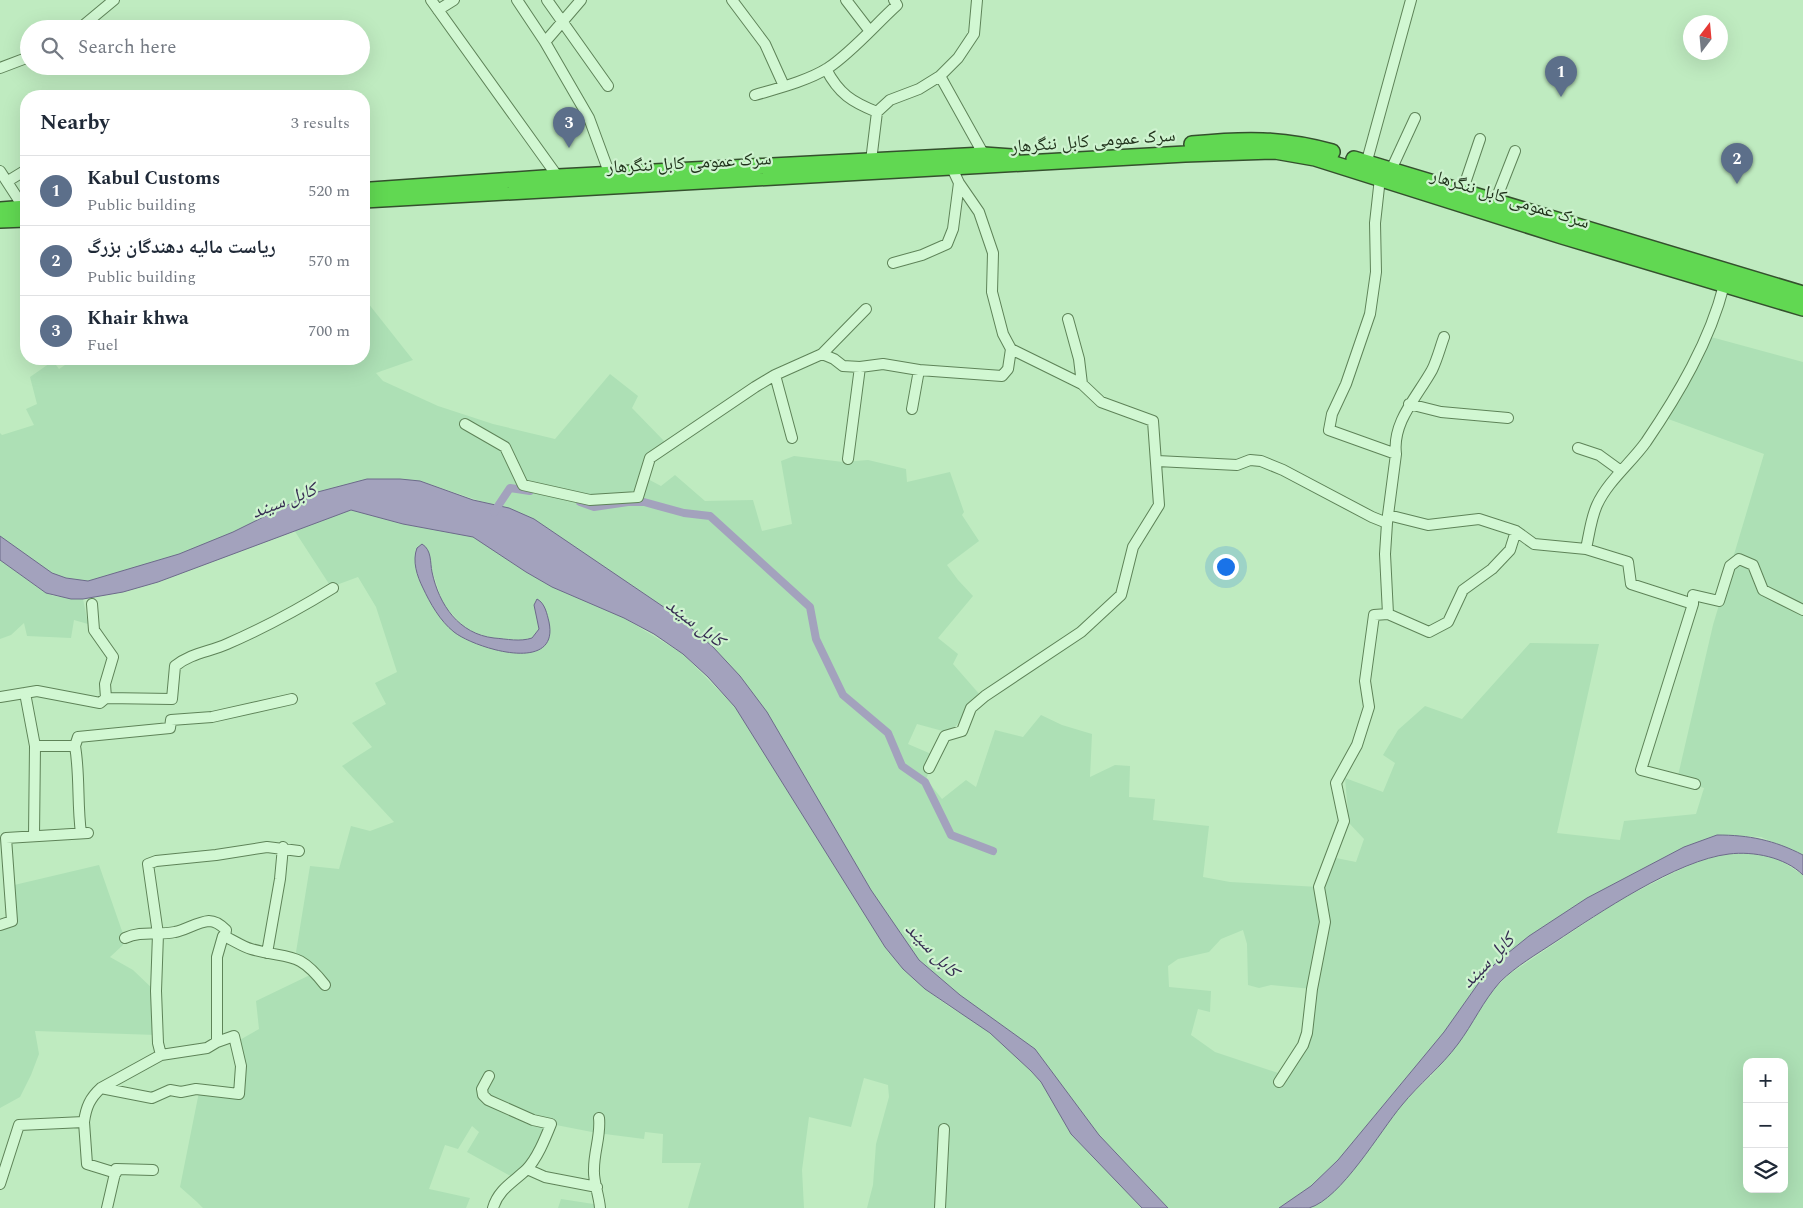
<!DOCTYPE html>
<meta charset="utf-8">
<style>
:root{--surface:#fff;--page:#f6f6f7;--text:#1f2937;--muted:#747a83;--line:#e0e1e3;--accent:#2563eb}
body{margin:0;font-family:Spectral,"Noto Naskh Arabic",serif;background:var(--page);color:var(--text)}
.controls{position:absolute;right:15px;bottom:15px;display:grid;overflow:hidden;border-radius:10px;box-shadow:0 5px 20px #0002}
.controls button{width:45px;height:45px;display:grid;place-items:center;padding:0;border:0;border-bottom:1px solid var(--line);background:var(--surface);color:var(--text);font:25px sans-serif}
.compass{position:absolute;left:1683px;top:15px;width:45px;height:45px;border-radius:50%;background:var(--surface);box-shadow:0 5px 20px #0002;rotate:16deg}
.you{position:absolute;left:1225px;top:566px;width:18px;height:18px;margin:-12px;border:4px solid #fff;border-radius:50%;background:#1a73e8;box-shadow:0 0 0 8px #1a73e833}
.badge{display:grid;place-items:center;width:32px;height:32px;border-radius:50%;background:var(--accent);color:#fff;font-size:16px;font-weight:700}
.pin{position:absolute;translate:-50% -41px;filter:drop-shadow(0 1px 2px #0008)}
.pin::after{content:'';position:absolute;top:26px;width:18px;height:15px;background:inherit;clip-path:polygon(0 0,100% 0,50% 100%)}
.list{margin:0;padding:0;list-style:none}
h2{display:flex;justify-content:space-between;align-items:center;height:65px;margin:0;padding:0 20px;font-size:21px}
h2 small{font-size:16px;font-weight:400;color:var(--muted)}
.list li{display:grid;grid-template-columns:32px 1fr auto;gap:15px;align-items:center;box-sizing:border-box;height:70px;padding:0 20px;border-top:1px solid var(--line)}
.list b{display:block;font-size:19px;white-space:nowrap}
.list p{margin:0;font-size:16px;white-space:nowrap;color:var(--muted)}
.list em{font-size:16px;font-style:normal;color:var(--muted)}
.icon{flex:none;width:28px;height:28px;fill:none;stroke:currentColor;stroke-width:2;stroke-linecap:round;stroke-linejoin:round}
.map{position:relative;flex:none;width:1803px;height:1208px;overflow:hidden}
.search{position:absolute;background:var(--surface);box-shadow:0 5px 20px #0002;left:20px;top:20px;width:350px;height:55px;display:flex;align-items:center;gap:12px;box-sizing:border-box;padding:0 18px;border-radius:28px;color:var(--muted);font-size:19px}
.panel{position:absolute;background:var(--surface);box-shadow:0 5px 20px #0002;left:20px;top:90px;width:350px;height:275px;border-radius:20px}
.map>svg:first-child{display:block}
</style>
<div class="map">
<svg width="1803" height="1208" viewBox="0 0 1803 1208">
<rect width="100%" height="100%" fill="#bfebc0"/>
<path fill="#ade0b5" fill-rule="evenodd" d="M364 298 413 360 376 373 383 381 438 406 493 424 555 439 610 374 638 396 632 408 665 442 644 477 661 486 675 475 705 501 753 500 762 531 792 524 781 461 794 456 843 462 868 460 906 469 907 482 950 472 964 512 962 515 979 541 947 565 958 580 973 596 938 638 958 654 953 664 981 696 950 733 917 724 908 744 936 756 926 779 942 799 966 780 976 787 995 730 1023 737 1041 715 1062 725 1092 734 1090 777 1115 765 1130 766 1129 797 1155 799 1153 820 1209 826 1203 877 1230 882 1319 887 1331 857 1356 862 1364 839 1349 823 1345 778 1383 792 1395 763 1383 755 1398 730 1425 706 1462 719 1530 643 1599 644 1557 833 1620 840 1624 821 1696 814 1704 788 1677 780 1713 625 1764 454 1660 416 1711 337 1803 362V855L1761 837 1717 835 1684 847 1587 898 1529 936 1485 974 1444 1032 1338 1160 1311 1186 1279 1208H1168L1099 1135 1035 1049 960 995 919 960 871 890 767 712 740 676 713 647 677 616 534 519 420 481 400 479H367L294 501 233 532 179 554 88 581 66 578 51 573 0 536V433L2 435 34 425 26 409 37 404 30 377 53 361 59 369 74 359H364ZM1243 930 1247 944 1248 985 1259 988 1271 985 1312 989 1297 1055 1284 1075 1215 1052 1191 1035 1198 1009 1210 1012 1211 991 1169 987 1168 966 1178 959 1209 952 1221 939Z
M351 510 403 524 473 537 526 572 552 587 624 618 683 654 735 707 885 947 903 969 925 989 951 1008 974 1021 1007 1047 1041 1082 1071 1134 1142 1208H867L873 1185 876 1144 889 1097 888 1085 864 1078 851 1127 809 1117 802 1170 804 1208H688L701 1163H662L663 1134 645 1132 644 1139 597 1133 551 1124 516 1179 467 1152 479 1132 472 1126 458 1149 445 1145 429 1189 470 1198 466 1208H203L197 1202 180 1187 200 1087 238 1093V1041L259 1029 256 1001 310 975 296 952 310 866 339 869 351 826 370 831 394 822 342 766 372 747 352 723 386 704 375 683 397 672 376 607 358 577 331 587 294 530ZM431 567 443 604 466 629 490 638 527 640 532 638 539 629 537 616 548 640 510 652 465 639 453 631 434 609Z
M0 560 41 590 53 596 83 599 88 624 74 620 71 638 27 636 24 623 11 635 0 639Z
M1749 853 1768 856 1783 862 1803 875V1208H1309L1337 1189 1402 1104 1433 1074 1457 1045 1492 991 1511 973 1618 901 1671 874 1701 860 1728 854ZM1747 1062H1784V1189H1747Z
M99 865 122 931 123 945 110 957 133 970 155 991 157 1035 35 1031 39 1054 31 1075 20 1097 0 1108V925L12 921 10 886Z
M561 1199 600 1205V1208H558Z"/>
<path fill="#a3a2bd" stroke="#6c6a8a" d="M367 479H400L420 481 473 500 509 508 534 519 677 616 713 647 740 676 767 712 871 890 919 960 960 995 1035 1049 1099 1135 1168 1208H1142L1071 1134 1041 1082 1031 1071 990 1033 925 989 903 969 885 947 735 707 708 677 683 654 654 634 624 618 552 587 526 572 473 537 403 524 351 510 158 582 123 592 83 599H71L46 593 0 560V536L52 573 66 578 88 581 179 554 233 532 310 494Z
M422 544C432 550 430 563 432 572 439 605 459 634 494 638 507 639 520 642 532 638L539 629 534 605 537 599C545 603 547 614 549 622 560 675 474 648 454 632 440 621 430 603 423 588 417 576 412 561 417 548Z
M1717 835C1749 835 1774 840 1803 855V875C1785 857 1753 851 1729 854 1677 860 1599 913 1555 942 1537 954 1516 966 1500 982 1483 1001 1473 1024 1458 1044 1441 1067 1419 1084 1402 1105 1380 1131 1341 1199 1309 1208 1301 1208 1288 1208 1279 1208L1311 1186 1338 1160 1444 1032 1485 974 1498 961 1529 936 1587 898 1684 847Z"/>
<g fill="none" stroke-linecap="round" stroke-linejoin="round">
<path stroke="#a3a2bd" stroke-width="8" d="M580 502 594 507 628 502H644L684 513 710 516 810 607 816 639 843 695 888 733 902 766 925 782 951 835 993 851
M494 512 510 488 530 491"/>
<defs>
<path id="minor" d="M431 0 558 177
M517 0 545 42 589 118 610 175
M547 0 608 86
M732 0 765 44 784 86
M846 0 869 30
M977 0 974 34 958 58 940 76 984 155
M438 10 454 0
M79 29 114 0
M545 42 581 0
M0 68 29 57
M826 69C839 94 852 102 877 112
M755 95C779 88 807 81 828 68 852 52 875 25 897 5L894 0
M871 161 877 112 890 100 919 89 940 76
M1365 168 1411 0
M1391 170 1415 118
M0 171 24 208
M1380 178 1375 223 1376 272 1370 314 1346 384 1332 414 1329 430 1396 454 1388 515
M8 181 26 170
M1462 192 1480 139
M1495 202 1515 151
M893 263 922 255 947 244 953 229 959 183
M1068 319 1079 359 1082 384
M822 354 834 359 843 366 860 367 883 364 919 370 1002 376 1008 369 1011 349
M775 375 792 438
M1409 404 1441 412 1508 418
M912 409 919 370
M465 424 505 447 523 485 590 500 638 497 650 458 755 387 775 375 822 354 866 309
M1578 448 1599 455 1621 471
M1396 454C1392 422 1417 397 1432 370 1437 360 1440 348 1444 337
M848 459 860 367
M1157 461 1237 465 1250 460 1261 461 1283 470 1372 517 1387 523 1388 515 1428 525 1479 519 1516 531 1534 544 1586 549 1628 562 1631 584 1693 604V595L1719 601 1730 566 1739 559 1753 565 1763 590 1803 610
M1586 549C1589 535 1591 518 1597 505 1608 481 1631 463 1646 442 1678 395 1710 341 1724 285
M92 604 94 630 113 657 105 684 106 698
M1693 604 1641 770 1695 784
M1388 614 1429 632 1448 622 1463 590 1492 569 1510 550 1516 531
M25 693 35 746H75L78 737 170 728 171 720 212 717 292 699
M0 697 37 691 100 703 106 698 172 699 175 666C191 653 209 652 227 644 264 628 299 609 333 588
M75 746C80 775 77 804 81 833
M929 768 945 736 962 731 971 708 985 696 1081 632 1121 595 1133 547 1159 505 1153 421 1101 402 1082 384 1011 349 1003 334 992 292 993 253 979 212 959 183 952 168
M34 836 35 746
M0 925 12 921 6 838 88 833
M125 938C142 930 157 936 175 932 186 930 197 922 209 921 216 921 221 925 226 930L225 936
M267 953 280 879 283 847
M161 1055 158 1043 156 991 158 934 148 864 156 861 216 855 267 847 299 851
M489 1076 482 1089 483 1095 488 1100 533 1120 551 1124C545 1139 537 1159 526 1170 513 1182 498 1190 493 1208
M1279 1082 1303 1045 1307 1033 1312 989 1325 922 1319 887 1344 821 1336 783 1357 745 1369 707 1365 681 1374 615 1388 614 1385 554 1387 523
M101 1088 152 1098 170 1090 181 1092 196 1089 239 1094 241 1066 234 1036 217 1042
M599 1118C601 1135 594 1151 594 1169 593 1181 599 1195 600 1208
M84 1122 87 1164 116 1173
M527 1169 545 1177 597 1187
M0 1184 19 1125 84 1122C86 1107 90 1098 101 1088L161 1055 207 1048 217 1042V957L223 936C232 939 241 946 251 949 289 960 297 949 325 985
M107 1208 116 1169 153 1170
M940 1208 944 1129"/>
<path id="highway" d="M1192 144C1244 139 1282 138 1332 152
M1354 159 1803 294
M371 190 558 177 984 155 1012 157
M364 200 1185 154 1275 151 1315 158 1562 236 1803 308
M0 210 26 208
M0 220 26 219"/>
</defs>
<use href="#minor" stroke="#5e8358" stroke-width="12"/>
<use href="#highway" stroke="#34502d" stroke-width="18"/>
<use href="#minor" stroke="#d1f7d2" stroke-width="10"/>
<use href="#highway" stroke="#61d852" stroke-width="15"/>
</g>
<g text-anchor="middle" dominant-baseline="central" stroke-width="4.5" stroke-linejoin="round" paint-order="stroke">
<g font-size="18" fill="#21331c" stroke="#cef3cf">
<text transform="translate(1093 141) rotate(-4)">سرک عمومی کابل ننگرهار</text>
<text transform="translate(689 163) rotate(-3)">سرک عمومی کابل ننگرهار</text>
<text transform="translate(1510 199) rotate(17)">سرک عمومی کابل ننگرهار</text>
</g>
<g font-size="19" font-style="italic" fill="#362c52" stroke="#cef3cf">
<text transform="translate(284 501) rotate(-21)">کابل سيند</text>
<text transform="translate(695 623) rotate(37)">کابل سيند</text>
<text transform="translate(932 950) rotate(46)">کابل سيند</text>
<text transform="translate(1488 961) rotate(-46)">کابل سيند</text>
</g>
</g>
</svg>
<div class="controls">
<button>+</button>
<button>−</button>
<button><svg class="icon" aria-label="layers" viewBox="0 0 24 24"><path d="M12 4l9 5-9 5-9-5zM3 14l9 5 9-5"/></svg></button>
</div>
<svg class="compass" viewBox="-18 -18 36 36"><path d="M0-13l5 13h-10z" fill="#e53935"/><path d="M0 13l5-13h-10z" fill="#747a83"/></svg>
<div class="you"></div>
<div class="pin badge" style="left:1561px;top:97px;background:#5c6f8a">1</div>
<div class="pin badge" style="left:1737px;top:184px;background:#5c6f8a">2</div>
<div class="pin badge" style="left:569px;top:148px;background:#5c6f8a">3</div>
<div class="search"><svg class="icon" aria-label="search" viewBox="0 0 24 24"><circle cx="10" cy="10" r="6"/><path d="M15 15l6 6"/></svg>Search here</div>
<section class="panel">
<h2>Nearby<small>3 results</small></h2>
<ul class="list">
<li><span class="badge" style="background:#5c6f8a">1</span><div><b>Kabul Customs</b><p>Public building</p></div><em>520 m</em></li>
<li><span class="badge" style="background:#5c6f8a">2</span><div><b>ریاست مالیه دهندگان بزرگ</b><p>Public building</p></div><em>570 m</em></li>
<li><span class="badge" style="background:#5c6f8a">3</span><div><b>Khair khwa</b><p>Fuel</p></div><em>700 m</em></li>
</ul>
</section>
</div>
